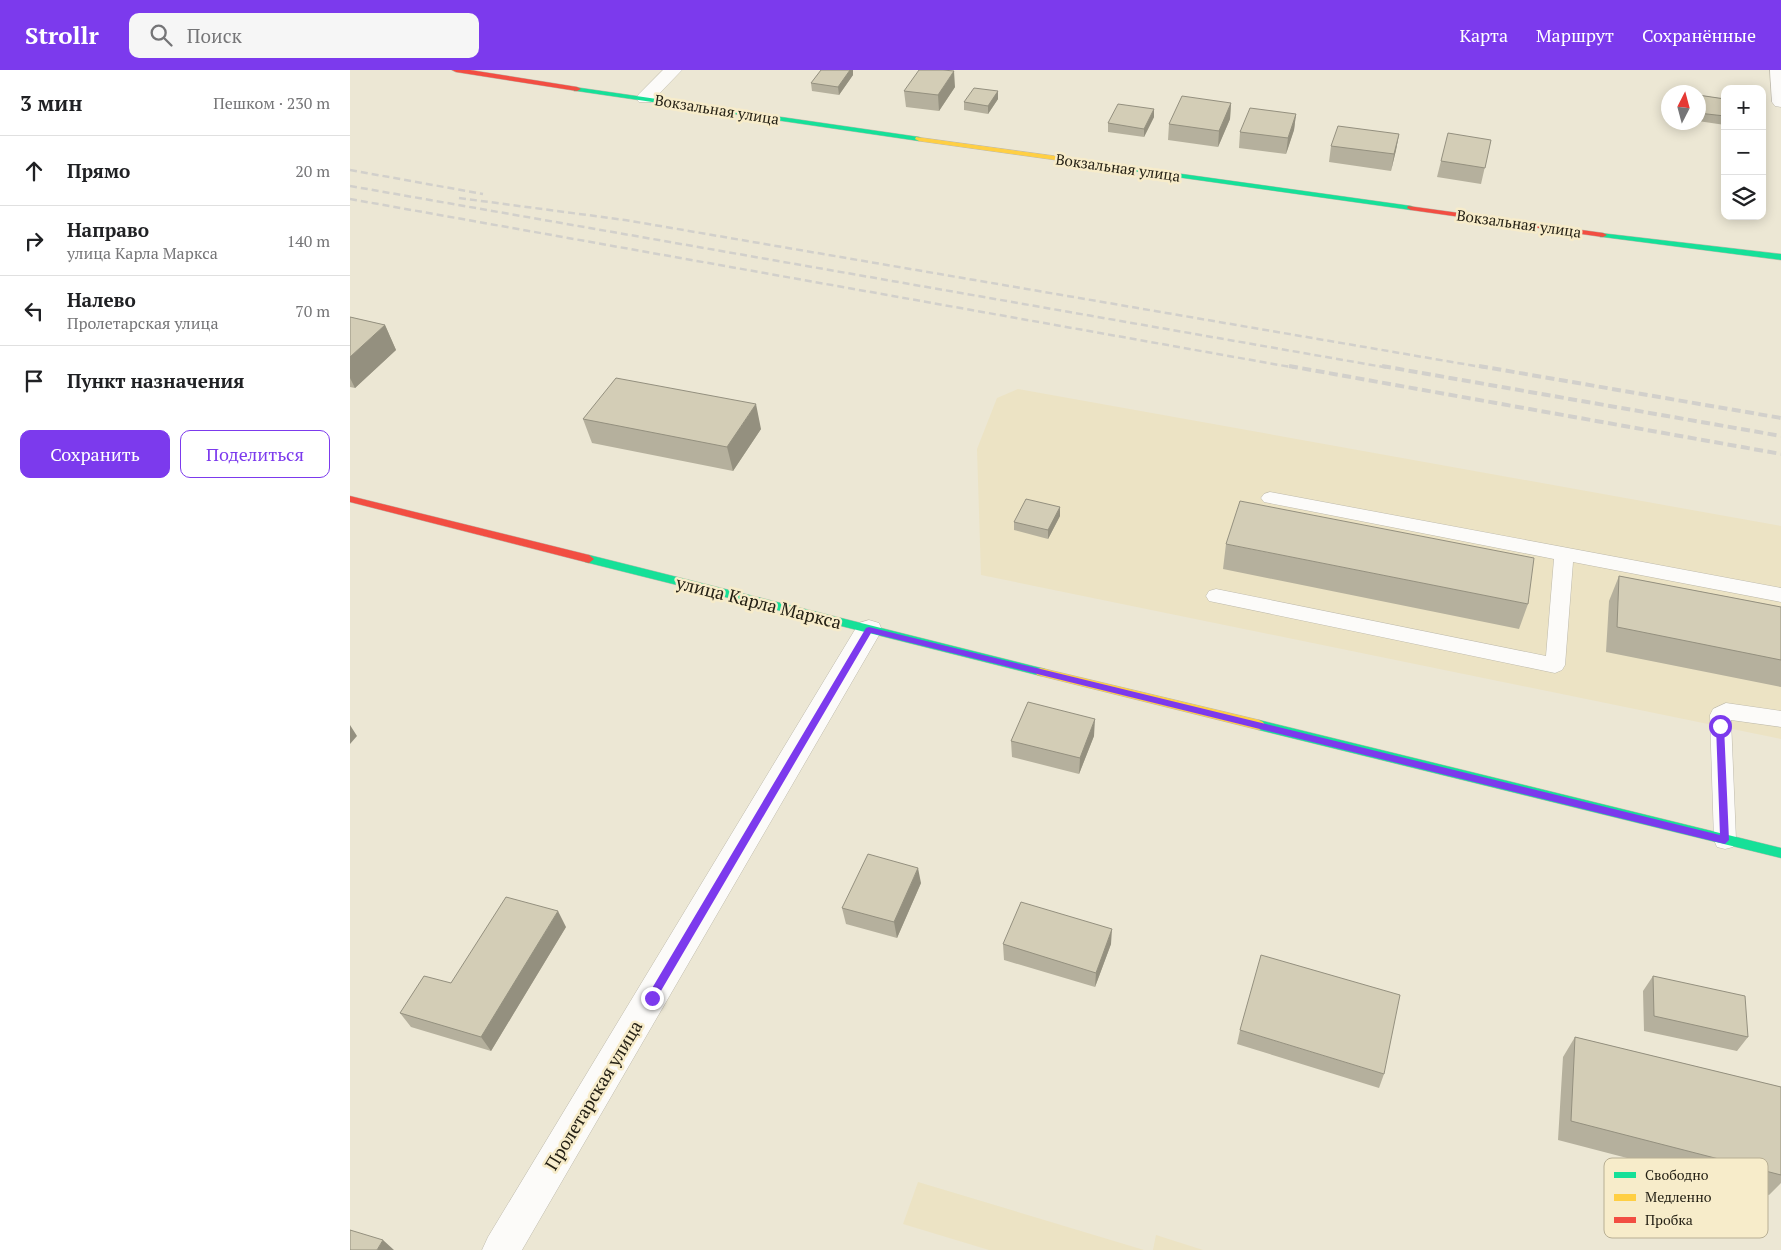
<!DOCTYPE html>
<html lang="ru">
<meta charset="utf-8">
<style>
:root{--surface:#fff;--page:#f6f6f6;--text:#202124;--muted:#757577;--line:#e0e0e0;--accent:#7c3aed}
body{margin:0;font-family:"PT Serif",serif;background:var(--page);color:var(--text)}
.controls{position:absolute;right:15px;top:15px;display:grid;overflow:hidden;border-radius:10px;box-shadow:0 2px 12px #0003}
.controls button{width:45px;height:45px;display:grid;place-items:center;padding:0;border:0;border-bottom:1px solid var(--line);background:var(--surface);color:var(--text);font:25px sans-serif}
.compass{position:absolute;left:1311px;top:15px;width:45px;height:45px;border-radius:50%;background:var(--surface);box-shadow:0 2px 12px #0003;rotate:6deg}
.stop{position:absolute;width:15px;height:15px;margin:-11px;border:4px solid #7c3aed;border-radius:50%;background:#fff}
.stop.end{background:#7c3aed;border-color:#fff;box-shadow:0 1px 5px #0008}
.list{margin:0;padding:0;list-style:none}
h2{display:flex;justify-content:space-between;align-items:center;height:65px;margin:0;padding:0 20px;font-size:21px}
h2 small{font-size:16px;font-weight:400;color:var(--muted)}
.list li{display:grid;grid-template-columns:32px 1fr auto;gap:15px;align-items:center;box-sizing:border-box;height:70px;padding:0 20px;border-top:1px solid var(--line)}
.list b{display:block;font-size:19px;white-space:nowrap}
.list p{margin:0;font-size:16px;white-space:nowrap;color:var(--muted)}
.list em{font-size:16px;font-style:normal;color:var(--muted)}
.actions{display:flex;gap:10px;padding:15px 20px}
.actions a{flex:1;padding:11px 0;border:1px solid var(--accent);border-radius:10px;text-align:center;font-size:18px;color:var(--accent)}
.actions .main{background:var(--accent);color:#fff}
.icon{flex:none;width:28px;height:28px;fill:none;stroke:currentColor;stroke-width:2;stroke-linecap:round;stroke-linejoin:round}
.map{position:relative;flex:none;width:1431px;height:1180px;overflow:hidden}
header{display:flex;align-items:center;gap:30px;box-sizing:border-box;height:70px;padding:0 25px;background:var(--accent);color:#fff}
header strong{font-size:24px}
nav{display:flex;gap:28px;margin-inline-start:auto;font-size:18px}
.search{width:350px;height:45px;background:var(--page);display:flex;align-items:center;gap:12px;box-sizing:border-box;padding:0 18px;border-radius:10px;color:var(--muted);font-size:19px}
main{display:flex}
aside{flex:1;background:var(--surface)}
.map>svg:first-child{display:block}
</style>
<header>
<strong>Strollr</strong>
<div class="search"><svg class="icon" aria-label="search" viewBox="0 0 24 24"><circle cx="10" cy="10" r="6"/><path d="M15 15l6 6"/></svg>Поиск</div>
<nav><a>Карта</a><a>Маршрут</a><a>Сохранённые</a></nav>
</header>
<main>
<aside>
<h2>3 мин<small>Пешком · 230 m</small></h2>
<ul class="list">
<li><svg class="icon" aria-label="ahead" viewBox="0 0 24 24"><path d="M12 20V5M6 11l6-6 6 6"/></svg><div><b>Прямо</b></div><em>20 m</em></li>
<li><svg class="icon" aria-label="right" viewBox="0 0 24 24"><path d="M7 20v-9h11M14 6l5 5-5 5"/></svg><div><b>Направо</b><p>улица Карла Маркса</p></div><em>140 m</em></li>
<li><svg class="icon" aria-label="left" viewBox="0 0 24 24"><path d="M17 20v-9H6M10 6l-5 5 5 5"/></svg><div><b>Налево</b><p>Пролетарская улица</p></div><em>70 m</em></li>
<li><svg class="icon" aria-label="arrive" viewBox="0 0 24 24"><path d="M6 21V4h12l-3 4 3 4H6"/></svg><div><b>Пункт назначения</b></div></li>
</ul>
<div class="actions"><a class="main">Сохранить</a><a>Поделиться</a></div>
</aside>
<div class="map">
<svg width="1431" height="1180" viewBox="0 0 1431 1180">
<rect width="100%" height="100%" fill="#ece7d4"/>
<path fill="#ece3c4" d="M668 319 1431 456V669L631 505 627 379 647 328Z
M568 1112 794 1180H639L553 1154Z
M806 1165 853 1180H803Z"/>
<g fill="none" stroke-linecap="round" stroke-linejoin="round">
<defs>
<path id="lane" d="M920 422 1431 518V532L1223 492 1215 595 1212 600 1205 603 859 531 856 526 859 521 866 519 1196 586 1204 489 914 432 911 428 914 424Z
M1376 633 1431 641V657L1381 650 1386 770 1383 777 1375 779 1367 777 1364 770 1360 645 1363 639Z"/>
<path id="street" d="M313 0H332L301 32H289L286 28 289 24Z
M1420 0H1431V37L1425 36 1422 32Z
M519 550 529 553 532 560 172 1180H132L138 1167 509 553Z"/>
<path id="fast" d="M224 17 569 67 573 69 569 71 227 21H224Z
M717 88 1061 136 1065 138 1061 140 720 92 716 90Z
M1250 163 1431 184V190L1253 167H1250Z
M239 485 695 599 697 602 695 605 691 606 235 492 234 489Z
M909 650 1431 778V788L909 660 905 658 903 655 905 652Z"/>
<path id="slow" d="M566 67 720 88 724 90 720 92 569 71 565 69Z
M691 598 909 650 913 652 915 655 913 658 909 660 687 605 685 602 687 599Z"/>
<path id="jam" d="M102 0H120L227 17 231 19 227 21 106 2Z
M1058 136 1253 163 1257 165 1253 167 1061 140 1057 138Z
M0 426 239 485 244 489 239 493 0 432Z"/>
</defs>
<use href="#lane" stroke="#bebaac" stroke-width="1"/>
<use href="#street" stroke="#bebaac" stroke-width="1"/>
<use href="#fast" stroke="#bebaac" stroke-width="1"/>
<use href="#slow" stroke="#bebaac" stroke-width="1"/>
<use href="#jam" stroke="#bebaac" stroke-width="1"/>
<use href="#lane" fill="#fcfbf9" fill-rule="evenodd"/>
<use href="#street" fill="#fcfbf9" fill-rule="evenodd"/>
<use href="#fast" fill="#16e098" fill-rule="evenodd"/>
<use href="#slow" fill="#ffcf43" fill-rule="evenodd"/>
<use href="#jam" fill="#f24e42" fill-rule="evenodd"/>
<path stroke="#d2d0cb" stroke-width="2.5" stroke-dasharray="7 4" stroke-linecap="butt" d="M0 100 133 124
M0 116 1039 298
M109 128 275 150 1137 298
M0 129 946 298"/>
<path stroke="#d2d0cb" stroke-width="4" stroke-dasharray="9 4.5" stroke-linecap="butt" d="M939 296 1431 384
M1032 296 1431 366
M1129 296 1431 348"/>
</g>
<path fill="#b5b09d" d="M471 0H503V5L489 25 462 21 461 13Z
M605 17 589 41 556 37 554 21Z
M648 21V29L638 44 614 40V32Z
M1348 25 1375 29V55L1348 51Z
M881 33 880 49 868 77 818 70 819 54Z
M804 39V47L794 67 758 62V53Z
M946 44 944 60 936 84 889 78 890 62Z
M1049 64 1046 80 1041 101 979 92 981 76Z
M1141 70 1131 114 1087 107 1091 91Z
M0 247 35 255 46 280 5 318 0 317Z
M233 349 411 359 383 401 242 373Z
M710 437V446L698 469 664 460V452Z
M876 474 1178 534 1169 559 873 499Z
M1269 506 1431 537V617L1256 582 1259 531Z
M744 666 729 704 662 687 661 671Z
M571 813 547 868 496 854 492 838Z
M216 857 141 981 61 957 50 943 101 913Z
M653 874H761L745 917 654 890Z
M1303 906 1398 967 1387 981 1294 961 1293 921Z
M890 960 1034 1004 1029 1018 887 974Z
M1225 967 1431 1017V1113L1419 1125 1208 1070 1213 987Z"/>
<path fill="#94907f" d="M500 0H503V5L489 25 488 17Z
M604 1 605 17 589 41 588 25Z
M648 21V29L638 44V36Z
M881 33 880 49 868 77 869 61Z
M804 39V47L794 67V59Z
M946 44 944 60 936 84 938 68Z
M1049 64 1046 80 1041 101 1044 84Z
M35 255 46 280 5 318 0 308V287Z
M406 334 411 359 383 401 377 377Z
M710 437V446L698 469V460Z
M745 649 744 666 729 704 730 688Z
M0 655 7 666 0 674Z
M568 798 571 813 547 868 544 852Z
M208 841 216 857 141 981 131 967Z
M762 859 761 874 745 917 746 903Z
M33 1170 44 1180H27Z"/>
<path fill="#d3cdb6" stroke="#94907f" d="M471 0H500L488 17 461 13Z
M569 0H593L604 1 588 25 554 21Z
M624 18 648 21 638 36 614 32Z
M1348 25 1375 29V46L1348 43Z
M832 26 881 33 869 61 819 54Z
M768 34 804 39 794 59 758 53Z
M900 38 946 44 938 68 890 62Z
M988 56 1049 64 1044 84 981 76Z
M1098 63 1141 70 1135 98 1091 91Z
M0 247 35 255 0 287Z
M266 308 406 334 377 377 233 349Z
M676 429 710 437 698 460 664 452Z
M890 431 1184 488 1178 534 876 474Z
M1269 506 1431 537V590L1267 557Z
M678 632 745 649 730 688 661 671Z
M518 784 568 798 544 852 492 838Z
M156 827 208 841 131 967 50 943 74 906 101 913Z
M671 832 762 859 746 903 653 874Z
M911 885 1050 925 1034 1004 890 960Z
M1303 906 1395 926 1398 967 1304 946Z
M1225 967 1431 1017V1105L1221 1051Z
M0 1160 33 1170 27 1180H0Z"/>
<path fill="#7c3aed" d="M519 557 1370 765 1366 656 1370 653 1374 656 1379 770 1375 774 521 563 305 931H298V925L516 558Z"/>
<g text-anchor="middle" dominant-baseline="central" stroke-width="5" stroke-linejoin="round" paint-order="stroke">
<g font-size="15" fill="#252115" stroke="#f7ecca">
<text transform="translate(367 39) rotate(9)">Вокзальная улица</text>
<text transform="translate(768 97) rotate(8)">Вокзальная улица</text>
<text transform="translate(1169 153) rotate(8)">Вокзальная улица</text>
</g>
<g font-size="18" fill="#252115" stroke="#f7ecca">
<text transform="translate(409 532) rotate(14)">улица Карла Маркса</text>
<text transform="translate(243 1025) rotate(-59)">Пролетарская улица</text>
</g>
</g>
<rect x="1254" y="1088" width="164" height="80" rx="8" fill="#f7ecca" stroke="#b8af94" stroke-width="1"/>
<rect x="1264" y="1102" width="22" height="6" fill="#16e098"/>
<rect x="1264" y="1124" width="22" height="7" fill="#ffcf43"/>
<rect x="1264" y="1147" width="22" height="6" fill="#f24e42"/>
<g font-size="14" fill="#252115">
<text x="1295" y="1110">Свободно</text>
<text x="1295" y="1132">Медленно</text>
<text x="1295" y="1155">Пробка</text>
</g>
</svg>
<div class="controls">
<button>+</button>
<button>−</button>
<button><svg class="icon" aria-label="layers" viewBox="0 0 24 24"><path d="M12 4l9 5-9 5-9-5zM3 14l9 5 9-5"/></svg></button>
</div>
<svg class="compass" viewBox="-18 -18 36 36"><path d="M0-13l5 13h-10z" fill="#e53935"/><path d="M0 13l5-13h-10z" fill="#757577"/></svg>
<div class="stop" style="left:1370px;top:656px"></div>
<div class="stop end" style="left:302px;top:928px"></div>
</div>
</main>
